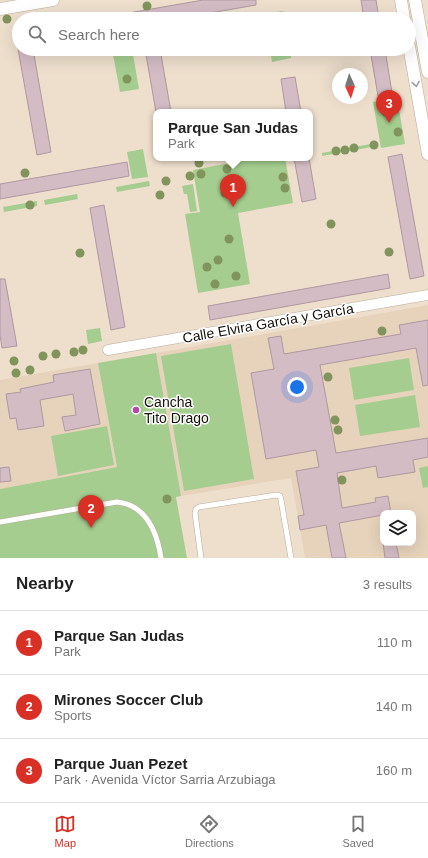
<!DOCTYPE html>
<meta charset="utf-8">
<style>
:root{--surface:#fff;--page:#f2f2f2;--text:#222;--muted:#767676;--line:#e0e0e0;--accent:#d93025}
body{margin:0;font-family:Helvetica,sans-serif;background:var(--page);color:var(--text)}
.controls{position:absolute;right:12px;bottom:12px;display:grid;overflow:hidden;border-radius:8px;box-shadow:0 4px 16px #0002}
.controls button{width:36px;height:36px;display:grid;place-items:center;padding:0;border:0;border-bottom:1px solid var(--line);background:var(--surface);color:var(--text);font:20px sans-serif}
.compass{position:absolute;left:332px;top:68px;width:36px;height:36px;border-radius:50%;background:var(--surface);box-shadow:0 4px 16px #0002;rotate:176deg}
.you{position:absolute;left:297px;top:387px;width:14px;height:14px;margin:-10px;border:3px solid #fff;border-radius:50%;background:#1a73e8;box-shadow:0 0 0 6px #1a73e833}
.badge{display:grid;place-items:center;width:26px;height:26px;border-radius:50%;background:var(--accent);color:#fff;font-size:13px;font-weight:700}
.pin{position:absolute;translate:-50% -33px;filter:drop-shadow(0 1px 2px #0008)}
.pin::after{content:'';position:absolute;top:21px;width:14px;height:12px;background:inherit;clip-path:polygon(0 0,100% 0,50% 100%)}
.popup{position:absolute;left:153px;top:109px;width:160px;height:52px;box-sizing:border-box;display:grid;place-content:center;border-radius:8px;background:var(--surface);filter:drop-shadow(0 1px 3px #0005);font-size:13px;white-space:nowrap;color:var(--muted)}
.popup b{font-size:15px;color:var(--text)}
.popup::after{content:'';position:absolute;left:50%;top:100%;margin-left:-8px;border:8px solid transparent;border-top-color:var(--surface)}
.list{margin:0;padding:0;list-style:none}
h2{display:flex;justify-content:space-between;align-items:center;height:52px;margin:0;padding:0 16px;font-size:17px}
h2 small{font-size:13px;font-weight:400;color:var(--muted)}
.list li{display:grid;grid-template-columns:26px 1fr auto;gap:12px;align-items:center;box-sizing:border-box;height:64px;padding:0 16px;border-top:1px solid var(--line)}
.list b{display:block;font-size:15px;white-space:nowrap}
.list p{margin:0;font-size:13px;white-space:nowrap;color:var(--muted)}
.list em{font-size:13px;font-style:normal;color:var(--muted)}
.icon{flex:none;width:22px;height:22px;fill:none;stroke:currentColor;stroke-width:2;stroke-linecap:round;stroke-linejoin:round}
.map{position:relative;flex:none;width:428px;height:558px;overflow:hidden}
.search{position:absolute;background:var(--surface);box-shadow:0 4px 16px #0002;left:12px;right:12px;top:12px;height:44px;display:flex;align-items:center;gap:10px;box-sizing:border-box;padding:0 14px;border-radius:22px;color:var(--muted);font-size:15px}
.sheet{height:244px;background:var(--surface)}
nav{display:flex;justify-content:space-around;align-items:center;box-sizing:border-box;height:56px;border-top:1px solid var(--line);background:var(--surface);font-size:11px;color:var(--muted)}
nav a{display:grid;justify-items:center;gap:2px}
nav .on{color:var(--accent)}
.map>svg:first-child{display:block}
</style>
<div class="map">
<svg width="428" height="558" viewBox="0 0 428 558">
<rect width="100%" height="100%" fill="#eedfcd"/>
<path fill="#e7d3bb" fill-rule="evenodd" d="M428 305V558H305L291 478 181 496 156 353ZM383 513H413V543H383Z
M98 363 117 467 0 489V380Z"/>
<path fill="#a5cd90" d="M283 11 285 19H265L264 14Z
M112 49H132L139 89 120 92Z
M270 49H290L291 58 272 62Z
M397 98 405 144 381 148 373 102Z
M376 143 377 146 322 156V153Z
M143 149 148 177 132 179 127 152Z
M256 158H285L293 203 238 213 250 284 198 293 185 214 200 212 193 170Z
M149 181 150 186 117 192 116 187Z
M193 184 197 211 190 212 187 194H184L182 186Z
M77 194 78 199 45 205 44 200Z
M37 201V206L4 212 3 207Z
M100 328 102 341 88 344 86 330Z
M231 344 254 479 184 491 161 356Z
M156 353 181 496 176 497 187 558H0V489L117 467 98 363Z
M409 358 414 390 354 400 349 368Z
M415 395 420 427 360 436 355 405Z
M107 426 114 465 58 476 51 436Z
M428 466V487L423 488 419 468Z"/>
<path fill="#d4bcc5" stroke="#af98a1" d="M203 0H256V5L176 19H123V14Z
M361 0H376L379 19H364Z
M18 49H33L51 152 37 155Z
M145 49H160L171 112H156Z
M370 49H385L392 93 378 96Z
M295 77 301 112H286L281 79Z
M402 154 424 276 410 279 388 157Z
M294 158H309L316 199 302 202Z
M127 162 129 176 0 199V184Z
M104 205 125 327 111 330 90 208Z
M388 274 390 288 210 320 208 306Z
M0 279H5L17 346 2 348 0 335Z
M428 320V385L423 386 416 348 320 365 336 453 428 438V457L413 460 415 472 378 478 376 466 337 473 342 508 376 502 375 498 388 496 391 513H383V515L339 523 346 558H332L326 525 300 530 298 516 304 515 296 471 319 467 316 450 266 459 251 373 274 369 268 338 281 336 284 354 401 334 399 325Z
M90 369 100 424 65 431 62 417 76 415 73 394 40 400 44 426 18 430 16 418 10 419 6 394 21 392 20 389 54 382 53 375Z
M9 467 11 481 0 482V468Z
M383 543H396L399 558H385Z"/>
<g fill="none" stroke-linecap="round" stroke-linejoin="round">
<defs>
<path id="service" d="M0 522 117 502C147 505 157 532 161 558
M201 558 195 513 196 509 199 507 276 495 280 496 281 500 291 558"/>
<path id="minor" d="M108 350 428 295"/>
<path id="tertiary" d="M401 0 404 19
M415 0 428 72
M0 9 53 0
M409 46 428 154"/>
</defs>
<use href="#service" stroke="#bbac9b" stroke-width="6"/>
<use href="#minor" stroke="#bbac9b" stroke-width="11"/>
<use href="#tertiary" stroke="#bbac9b" stroke-width="13"/>
<use href="#service" stroke="#fff" stroke-width="5"/>
<use href="#minor" stroke="#fff" stroke-width="10"/>
<use href="#tertiary" stroke="#fff" stroke-width="12"/>
</g>
<g fill="#81945c">
<circle cx="147" cy="6" r="4.5"/>
<circle cx="7" cy="19" r="4.5"/>
<circle cx="127" cy="79" r="4.5"/>
<circle cx="386" cy="112" r="4.5"/>
<circle cx="398" cy="132" r="4.5"/>
<circle cx="374" cy="145" r="4.5"/>
<circle cx="354" cy="148" r="4.5"/>
<circle cx="345" cy="150" r="4.5"/>
<circle cx="336" cy="151" r="4.5"/>
<circle cx="199" cy="163" r="4.5"/>
<circle cx="227" cy="169" r="4.5"/>
<circle cx="25" cy="173" r="4.5"/>
<circle cx="201" cy="174" r="4.5"/>
<circle cx="190" cy="176" r="4.5"/>
<circle cx="283" cy="177" r="4.5"/>
<circle cx="166" cy="181" r="4.5"/>
<circle cx="285" cy="188" r="4.5"/>
<circle cx="225" cy="193" r="4.5"/>
<circle cx="160" cy="195" r="4.5"/>
<circle cx="30" cy="205" r="4.5"/>
<circle cx="331" cy="224" r="4.5"/>
<circle cx="229" cy="239" r="4.5"/>
<circle cx="389" cy="252" r="4.5"/>
<circle cx="80" cy="253" r="4.5"/>
<circle cx="218" cy="260" r="4.5"/>
<circle cx="207" cy="267" r="4.5"/>
<circle cx="236" cy="276" r="4.5"/>
<circle cx="215" cy="284" r="4.5"/>
<circle cx="382" cy="331" r="4.5"/>
<circle cx="83" cy="350" r="4.5"/>
<circle cx="74" cy="352" r="4.5"/>
<circle cx="56" cy="354" r="4.5"/>
<circle cx="43" cy="356" r="4.5"/>
<circle cx="14" cy="361" r="4.5"/>
<circle cx="30" cy="370" r="4.5"/>
<circle cx="16" cy="373" r="4.5"/>
<circle cx="328" cy="377" r="4.5"/>
<circle cx="335" cy="420" r="4.5"/>
<circle cx="338" cy="430" r="4.5"/>
<circle cx="342" cy="480" r="4.5"/>
<circle cx="167" cy="499" r="4.5"/>
</g>
<defs><path id="oneway-chevron" d="M-2-3.5L2.5 0L-2 3.5" fill="none" stroke-width="1.6" stroke-linecap="round" stroke-linejoin="round"/></defs>
<use stroke="#a19f9d" href="#oneway-chevron" transform="translate(416 84) rotate(80)"/>
<circle fill="#b348aa" stroke="#fff" stroke-width="1.5" cx="136" cy="410" r="4"/>
<g text-anchor="middle" dominant-baseline="central" stroke-width="3" stroke-linejoin="round" paint-order="stroke">
<g font-size="14" fill="#15100a" stroke="#fff">
<text transform="translate(268 323) rotate(-10)">Calle Elvira García y García</text>
</g>
<g font-size="14" fill="#15100a" stroke="#fff" text-anchor="start">
<text x="144" y="402">Cancha<tspan x="144" dy="16">Tito Drago</tspan></text>
</g>
</g>
</svg>
<div class="controls">
<button><svg class="icon" aria-label="layers" viewBox="0 0 24 24"><path d="M12 4l9 5-9 5-9-5zM3 14l9 5 9-5"/></svg></button>
</div>
<svg class="compass" viewBox="-18 -18 36 36"><path d="M0-13l5 13h-10z" fill="#e53935"/><path d="M0 13l5-13h-10z" fill="#767676"/></svg>
<div class="you"></div>
<div class="pin badge" style="left:233px;top:207px">1</div>
<div class="popup"><b>Parque San Judas</b>Park</div>
<div class="pin badge" style="left:91px;top:528px">2</div>
<div class="pin badge" style="left:389px;top:123px">3</div>
<div class="search"><svg class="icon" aria-label="search" viewBox="0 0 24 24"><circle cx="10" cy="10" r="6"/><path d="M15 15l6 6"/></svg>Search here</div>
</div>
<section class="sheet">
<h2>Nearby<small>3 results</small></h2>
<ul class="list">
<li><span class="badge">1</span><div><b>Parque San Judas</b><p>Park</p></div><em>110 m</em></li>
<li><span class="badge">2</span><div><b>Mirones Soccer Club</b><p>Sports</p></div><em>140 m</em></li>
<li><span class="badge">3</span><div><b>Parque Juan Pezet</b><p>Park · Avenida Víctor Sarria Arzubiaga</p></div><em>160 m</em></li>
</ul>
</section>
<nav>
<a class="on"><svg class="icon" aria-label="map" viewBox="0 0 24 24"><path d="M3 6l6-2 6 2 6-2v14l-6 2-6-2-6 2zM9 4v14M15 6v14"/></svg>Map</a>
<a><svg class="icon" aria-label="directions" viewBox="0 0 24 24"><path d="M12 3l9 9-9 9-9-9zM9 14v-3h6M13 9l2 2-2 2"/></svg>Directions</a>
<a><svg class="icon" aria-label="saved" viewBox="0 0 24 24"><path d="M7 4h10v16l-5-4-5 4z"/></svg>Saved</a>
</nav>
